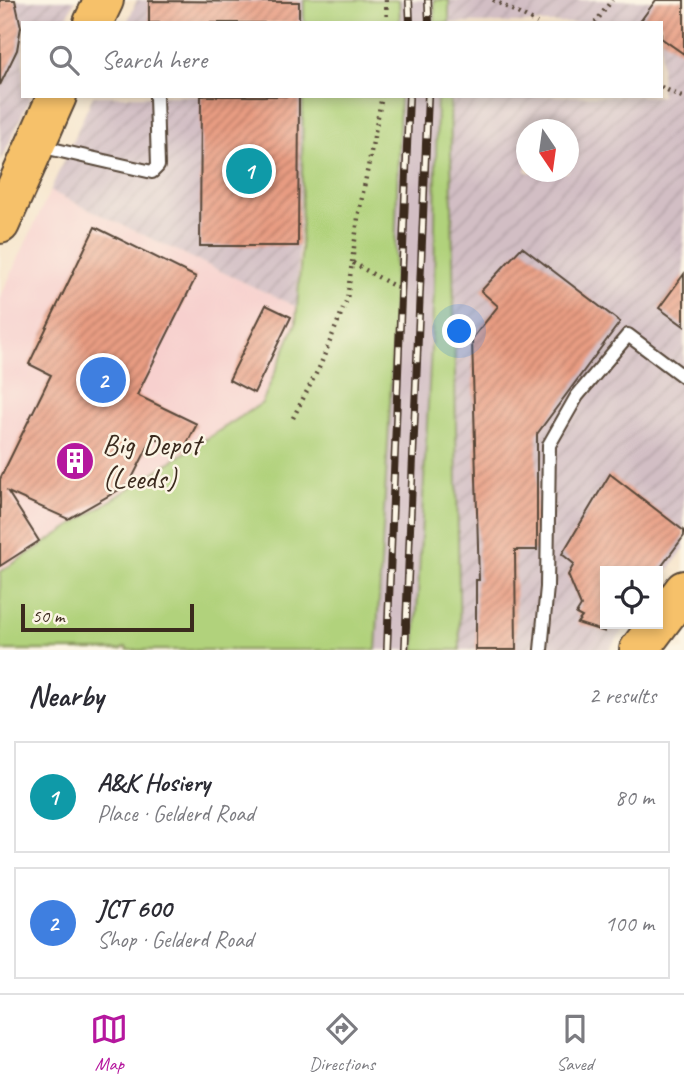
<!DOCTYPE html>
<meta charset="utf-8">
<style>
:root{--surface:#fff;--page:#f2f2f3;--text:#2b2b33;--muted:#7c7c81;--line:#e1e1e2;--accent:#b5179e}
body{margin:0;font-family:Caveat,sans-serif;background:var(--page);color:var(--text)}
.controls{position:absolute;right:21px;bottom:21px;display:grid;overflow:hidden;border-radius:0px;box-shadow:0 4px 10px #0003}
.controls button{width:63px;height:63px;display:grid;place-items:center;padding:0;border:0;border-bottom:2px solid var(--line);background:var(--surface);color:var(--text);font:35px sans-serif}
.compass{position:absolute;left:516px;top:119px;width:63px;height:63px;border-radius:50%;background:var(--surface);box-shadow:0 4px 10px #0003;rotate:167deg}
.scale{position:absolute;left:21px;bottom:18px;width:173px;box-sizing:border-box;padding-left:7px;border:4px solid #3b2a1e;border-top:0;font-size:19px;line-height:24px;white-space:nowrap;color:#3b2a1e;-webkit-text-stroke:5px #fcf5e5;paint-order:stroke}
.you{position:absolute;left:460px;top:332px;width:24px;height:24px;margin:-18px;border:5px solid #fff;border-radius:50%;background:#1a73e8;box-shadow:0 0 0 10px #1a73e833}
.badge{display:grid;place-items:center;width:46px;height:46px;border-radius:50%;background:var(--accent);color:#fff;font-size:23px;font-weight:700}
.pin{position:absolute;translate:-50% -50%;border:4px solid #fff;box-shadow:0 2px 7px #0006}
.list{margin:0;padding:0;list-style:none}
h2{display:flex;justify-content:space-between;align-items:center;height:91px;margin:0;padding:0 28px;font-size:30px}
h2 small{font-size:23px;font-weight:400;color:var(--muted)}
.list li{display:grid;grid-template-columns:46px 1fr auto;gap:21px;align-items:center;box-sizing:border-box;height:112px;margin:0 14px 14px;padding:0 14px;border:2px solid var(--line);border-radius:0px}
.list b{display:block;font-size:26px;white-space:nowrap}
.list p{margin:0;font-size:23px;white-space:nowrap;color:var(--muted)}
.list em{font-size:23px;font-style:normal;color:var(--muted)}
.icon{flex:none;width:38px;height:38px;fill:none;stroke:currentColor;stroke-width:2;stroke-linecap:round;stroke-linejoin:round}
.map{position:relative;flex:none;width:684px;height:650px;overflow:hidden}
.search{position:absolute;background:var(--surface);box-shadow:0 4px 10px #0003;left:21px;right:21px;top:21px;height:77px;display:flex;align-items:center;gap:18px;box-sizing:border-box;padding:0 24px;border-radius:0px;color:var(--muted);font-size:26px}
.sheet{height:343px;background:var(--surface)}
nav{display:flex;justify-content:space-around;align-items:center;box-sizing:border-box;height:98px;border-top:2px solid var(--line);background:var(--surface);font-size:19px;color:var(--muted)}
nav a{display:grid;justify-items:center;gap:4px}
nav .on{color:var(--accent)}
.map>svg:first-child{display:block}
</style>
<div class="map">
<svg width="684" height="650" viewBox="0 0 684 650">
<defs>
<pattern id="industrial-furrows" width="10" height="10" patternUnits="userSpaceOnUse" patternTransform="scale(1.75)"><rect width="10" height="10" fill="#d2bec4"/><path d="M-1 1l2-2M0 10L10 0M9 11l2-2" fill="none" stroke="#b5a3a8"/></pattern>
<pattern id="building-hatch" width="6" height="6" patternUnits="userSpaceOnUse" patternTransform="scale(1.75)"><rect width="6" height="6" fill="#e89c82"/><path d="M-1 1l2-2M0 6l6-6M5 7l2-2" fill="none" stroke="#bd7f6a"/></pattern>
</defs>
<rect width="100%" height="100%" fill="#fcf5e5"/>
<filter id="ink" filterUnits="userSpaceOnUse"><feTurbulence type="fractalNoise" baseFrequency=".0143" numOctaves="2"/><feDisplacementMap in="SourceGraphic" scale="14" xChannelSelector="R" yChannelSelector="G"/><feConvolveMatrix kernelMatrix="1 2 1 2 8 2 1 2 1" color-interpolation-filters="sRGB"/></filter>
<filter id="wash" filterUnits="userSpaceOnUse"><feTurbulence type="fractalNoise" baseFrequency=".00686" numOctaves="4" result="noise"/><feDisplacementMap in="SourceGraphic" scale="28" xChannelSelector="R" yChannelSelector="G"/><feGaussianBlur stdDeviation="1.57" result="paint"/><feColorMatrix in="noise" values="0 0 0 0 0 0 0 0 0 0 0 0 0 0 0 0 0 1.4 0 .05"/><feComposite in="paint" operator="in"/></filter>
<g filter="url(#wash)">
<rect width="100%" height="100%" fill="#f6e4ca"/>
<path fill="#f7d0ce" d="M50 191 297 307 296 323 262 403 0 572V298Z"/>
<path fill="url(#industrial-furrows)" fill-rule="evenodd" d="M0 0H75L64 23H23V96H31L0 163Z
M137 0H304V23H127Z
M449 0H684V549L658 584V571H605V624H628L609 650H460L450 96H661V23H449ZM526 130H568V172H526Z
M93 96H303L297 307 50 191Z"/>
<path fill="#d2bec4" d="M399 0H434L435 23H400Z
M400 96H437L434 290 415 650H376L390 406Z"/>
<path fill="#b1d27b" stroke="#767e4c" stroke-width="2" d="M304 0H399L400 23H304Z
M434 0H449V23H435Z
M303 96H400L390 406 376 650H128L126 647 120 650H0V572L262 403 296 323 301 255Z
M437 96H450L460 650H415L434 290Z"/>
<g id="blocks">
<path fill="url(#building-hatch)" d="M0 0H15L21 27 17 50 0 85Z
M656 0H684V54L661 38V23H639Z
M149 1 299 2V23H149Z
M201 96H299L298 246H200Z
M95 227 196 277 137 395 197 424 183 451 153 437 129 484 68 519 8 492 39 541 0 566V479L51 375 29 364Z
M522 247 620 322 537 434V550H515L516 650H476V580H479L472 339 498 306 481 291Z
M684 274V326L659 308Z
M266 305 291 317 254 393 229 380Z
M610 474 684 531V536L658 571H605V632L577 623 582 617 576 614 581 606 568 575 574 564 562 554Z"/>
</g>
</g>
<g filter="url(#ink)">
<use href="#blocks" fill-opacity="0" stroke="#574638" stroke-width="2"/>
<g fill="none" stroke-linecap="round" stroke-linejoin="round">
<defs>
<path id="service" d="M39 146 152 172 158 166 156 96
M541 650 547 587 549 445 577 396 628 335 684 377"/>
<path id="primary" d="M93 23 104 0
M0 224 57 96
M639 650 684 590"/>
</defs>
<use href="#service" stroke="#574638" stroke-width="16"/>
<use href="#primary" stroke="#574638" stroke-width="42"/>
<path stroke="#574638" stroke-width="4.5" stroke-dasharray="2 5" stroke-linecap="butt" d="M386 0 387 23
M493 0 537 23
M595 23 612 0
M661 87 684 98
M353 263 403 291
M293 418 320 366 347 299 358 218 382 96"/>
<use href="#service" stroke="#fff" stroke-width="12"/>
<use href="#primary" stroke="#f6c16b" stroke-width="38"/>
<defs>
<path id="rail" d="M409 0 410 23
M428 0 429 23
M387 650 409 96
M405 650 428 96"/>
</defs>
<use href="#rail" stroke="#3b2a1e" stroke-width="8"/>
<use href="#rail" stroke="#fcf5e5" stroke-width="5" stroke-dasharray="16" stroke-linecap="butt"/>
</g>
</g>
<defs>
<symbol id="building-disc" viewBox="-11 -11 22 22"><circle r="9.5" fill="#b5179e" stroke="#fcf5e5"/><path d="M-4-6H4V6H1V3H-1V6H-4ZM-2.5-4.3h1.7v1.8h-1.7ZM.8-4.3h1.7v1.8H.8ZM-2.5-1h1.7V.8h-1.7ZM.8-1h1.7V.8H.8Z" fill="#fff"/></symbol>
</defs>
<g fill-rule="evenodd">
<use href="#building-disc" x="53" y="439" width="44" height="44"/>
</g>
<g text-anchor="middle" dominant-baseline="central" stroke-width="5" stroke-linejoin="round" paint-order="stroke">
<g font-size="30" fill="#3b2a1e" stroke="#fcf5e5" text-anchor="start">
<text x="102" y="444">Big Depot<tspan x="102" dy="34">(Leeds)</tspan></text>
</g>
</g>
</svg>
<div class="controls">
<button><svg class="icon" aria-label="locate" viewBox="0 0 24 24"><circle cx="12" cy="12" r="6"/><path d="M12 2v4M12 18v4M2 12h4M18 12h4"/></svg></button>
</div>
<svg class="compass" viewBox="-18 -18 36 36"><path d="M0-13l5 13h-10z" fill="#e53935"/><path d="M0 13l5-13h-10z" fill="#7c7c81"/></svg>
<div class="scale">50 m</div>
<div class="you"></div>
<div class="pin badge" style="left:249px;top:171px;background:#0f9aa8">1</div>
<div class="pin badge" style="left:103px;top:380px;background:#3f7fe0">2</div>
<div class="search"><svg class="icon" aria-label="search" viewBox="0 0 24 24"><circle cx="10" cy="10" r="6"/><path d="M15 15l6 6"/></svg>Search here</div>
</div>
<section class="sheet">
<h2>Nearby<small>2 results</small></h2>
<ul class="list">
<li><span class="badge" style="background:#0f9aa8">1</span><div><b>A&amp;K Hosiery</b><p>Place · Gelderd Road</p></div><em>80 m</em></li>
<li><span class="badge" style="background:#3f7fe0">2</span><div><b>JCT 600</b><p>Shop · Gelderd Road</p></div><em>100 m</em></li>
</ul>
</section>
<nav>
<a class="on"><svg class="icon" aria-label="map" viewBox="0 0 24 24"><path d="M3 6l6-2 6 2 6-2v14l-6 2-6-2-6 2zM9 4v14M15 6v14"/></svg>Map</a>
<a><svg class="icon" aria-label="directions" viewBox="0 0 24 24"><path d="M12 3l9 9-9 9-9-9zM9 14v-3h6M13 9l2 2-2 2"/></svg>Directions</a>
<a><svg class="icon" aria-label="saved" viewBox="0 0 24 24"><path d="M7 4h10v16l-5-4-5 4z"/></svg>Saved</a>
</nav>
